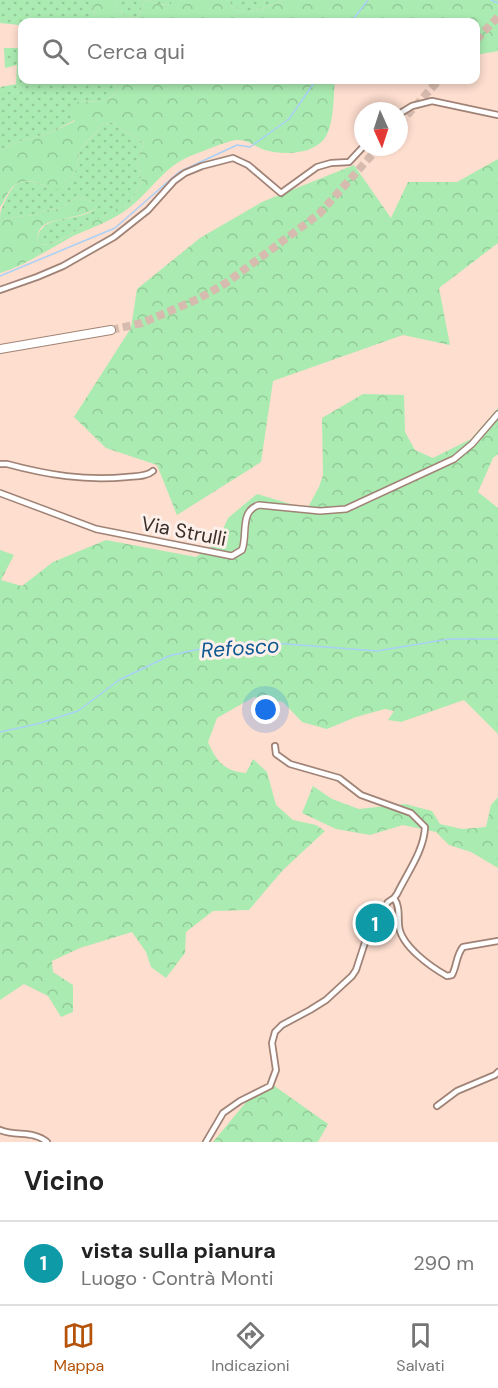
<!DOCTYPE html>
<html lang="it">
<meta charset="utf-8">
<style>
:root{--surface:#fff;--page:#f6f6f6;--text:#222;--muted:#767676;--line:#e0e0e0;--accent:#b45309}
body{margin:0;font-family:"DM Sans",sans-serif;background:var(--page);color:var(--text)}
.compass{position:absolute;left:354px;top:102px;width:54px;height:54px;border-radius:50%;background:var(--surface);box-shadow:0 3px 9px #0003;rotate:177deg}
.you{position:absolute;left:266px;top:710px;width:21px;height:21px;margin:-15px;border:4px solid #fff;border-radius:50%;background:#1a73e8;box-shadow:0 0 0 9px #1a73e833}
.badge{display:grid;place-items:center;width:39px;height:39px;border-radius:50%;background:var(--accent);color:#fff;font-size:20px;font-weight:700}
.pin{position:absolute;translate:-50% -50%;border:3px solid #fff;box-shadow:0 2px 6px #0006}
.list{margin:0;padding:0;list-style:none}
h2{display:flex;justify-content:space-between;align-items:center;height:78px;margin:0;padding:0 24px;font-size:26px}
h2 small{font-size:20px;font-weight:400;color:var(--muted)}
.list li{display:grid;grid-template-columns:39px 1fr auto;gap:18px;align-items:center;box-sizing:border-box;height:84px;padding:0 24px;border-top:2px solid var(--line)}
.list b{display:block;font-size:22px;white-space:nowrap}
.list p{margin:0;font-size:20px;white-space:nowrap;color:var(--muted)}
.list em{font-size:20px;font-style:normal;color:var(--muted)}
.icon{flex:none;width:33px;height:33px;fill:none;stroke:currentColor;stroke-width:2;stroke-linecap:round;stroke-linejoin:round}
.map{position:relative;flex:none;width:498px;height:1142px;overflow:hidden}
.search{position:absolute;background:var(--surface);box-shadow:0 3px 9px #0003;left:18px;right:18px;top:18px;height:66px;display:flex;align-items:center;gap:15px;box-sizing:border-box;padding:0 21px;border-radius:12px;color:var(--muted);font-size:22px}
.sheet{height:162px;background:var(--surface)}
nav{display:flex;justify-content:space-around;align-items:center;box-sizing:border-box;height:84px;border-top:2px solid var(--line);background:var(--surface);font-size:16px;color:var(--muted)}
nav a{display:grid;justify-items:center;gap:3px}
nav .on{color:var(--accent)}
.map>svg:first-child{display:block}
</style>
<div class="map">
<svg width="498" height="1142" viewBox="0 0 498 1142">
<defs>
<pattern id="green-dots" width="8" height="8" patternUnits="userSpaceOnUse" patternTransform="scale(1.5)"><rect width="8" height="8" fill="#aaebb1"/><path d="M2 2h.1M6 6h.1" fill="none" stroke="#93ca98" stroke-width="1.8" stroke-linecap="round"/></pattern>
<pattern id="forest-crowns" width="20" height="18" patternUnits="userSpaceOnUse" patternTransform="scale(1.5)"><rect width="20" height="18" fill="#aaebb1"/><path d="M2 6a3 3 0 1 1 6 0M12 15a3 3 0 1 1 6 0" fill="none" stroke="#93ca98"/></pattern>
</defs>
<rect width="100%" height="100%" fill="#fddecf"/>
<path fill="url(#green-dots)" d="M0 0H171V5L157 4 145 0 138 17 126 18 113 2 92 7 98 22H22V80H113L117 92 105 101 76 102 75 120 49 133 14 143 0 150V87L16 84 17 65 5 68 4 48H18L19 25 0 23Z
M229 0H282C276 5 255 11 247 11 243 11 236 8 232 7Z
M113 122 123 131 126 132 144 143 137 161 142 182 129 205C115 206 117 211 105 216 97 220 90 222 83 226 69 235 58 244 41 245L37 238C45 210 82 226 100 204L87 200 79 196 59 209 45 210 35 215 0 219C0 209 3 206 7 197 20 170 37 185 57 189 65 182 76 175 78 164 79 159 77 155 80 150 86 140 96 136 101 125Z"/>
<path fill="url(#forest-crowns)" d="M100 0 113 2 126 18 138 17 145 0 157 4 171 5V0H229L232 7C237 8 243 11 247 11 256 11 276 5 282 0H498V51L476 55V22H98L92 7Z
M113 80H335C333 97 335 134 319 144 304 155 279 155 262 149 253 145 246 139 236 140 224 142 204 151 193 155 165 165 152 190 130 207 112 221 93 227 73 236 49 249 26 265 0 273V219L35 215 45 210 59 209 79 196 87 200 101 204C84 221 48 216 40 229 39 230 37 237 37 238L41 245C59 244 69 235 83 226 90 221 98 220 105 216 117 210 115 206 129 205L142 182 137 161 144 143 126 132 123 131 113 122 101 125C96 135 86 140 80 150 77 155 79 159 78 164 76 175 65 182 57 190 42 185 23 173 10 190 6 195 4 202 0 207V150L14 143 49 133 75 121 72 108 76 102 105 101 117 92Z
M498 159V243L439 288 450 345 403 335 273 381 261 462 177 515 157 465 106 448 74 417 131 328 137 289 200 238 262 202 354 165 391 218 408 182H457Z
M363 394 404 395 405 432 415 450 433 458 471 439 498 408V454L493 458 478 492 498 508V734L464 700 401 722 388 720 394 711 385 709 356 717 327 729 302 722 283 702 254 697 217 718 208 742C216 761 224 771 246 773L253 759 267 772 276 805 293 820 316 825 325 831 283 870 249 910 213 911 186 932 185 953 166 978 151 967 146 952 132 932 80 948 52 961 53 972 73 985V1012L61 1017 48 996 24 984 0 1000V550L14 555 1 580 22 586 53 562 106 540 196 557 218 541 228 518 257 494 307 509 319 487 323 475 322 418Z
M313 786 332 799 359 809 405 804 432 811 440 824 462 829 486 827 491 805 498 797V868L471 852 449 845 436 832 403 825 370 835 336 829 302 813Z
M273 1085 328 1124 319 1140 317 1142H213L252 1095Z"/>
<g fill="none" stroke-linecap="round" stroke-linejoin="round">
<path stroke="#a9d0f6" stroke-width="1.5" d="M491 0 498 3
M351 22 368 0
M0 276 115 228 179 172 237 145 250 147 289 119 316 80
M0 732 37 724 78 711 119 680 169 656 190 651 237 643H274L377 651 449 639H498"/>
<path stroke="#d6bbae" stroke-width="8" stroke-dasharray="8 4" stroke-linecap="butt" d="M476 40 498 17
M399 124 439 80
M111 330 142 323 198 299 226 283 319 214 379 147"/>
<defs>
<path id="minor" d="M399 114 412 106 432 101 498 115
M0 290 37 277 63 266 114 237 148 210 174 181 185 173 202 166 233 158 248 165 281 193 317 167 331 163 349 162 363 147
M0 464H7C48 475 85 481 127 477 136 476 146 477 153 471
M394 898C400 906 398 916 399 926 401 946 431 967 447 976L452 975C457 966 456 955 463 947L498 941
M437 1106 457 1091 495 1075 498 1072
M0 1130C16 1137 33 1130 47 1142
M206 1142 223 1113 240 1101 270 1086 276 1070 272 1043 275 1032 282 1025 310 1010 326 1000 352 976 356 970 369 930 388 902 394 898 397 894C407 873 424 851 425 827L411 813 361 795 339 778 290 764 276 754 275 746"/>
<path id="tertiary" d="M0 493 96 529 232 556 242 550C248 535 239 511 259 505L320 511 346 509 454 459 472 444 498 414"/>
<path id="trunk" d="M0 349 111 330"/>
</defs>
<use href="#minor" stroke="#a08376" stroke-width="8"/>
<use href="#tertiary" stroke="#a08376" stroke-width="8"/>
<use href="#trunk" stroke="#a08376" stroke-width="10"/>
<use href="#minor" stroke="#fff" stroke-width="4.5"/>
<use href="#tertiary" stroke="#fff" stroke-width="5"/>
<use href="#trunk" stroke="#fff" stroke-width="8"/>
</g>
<g text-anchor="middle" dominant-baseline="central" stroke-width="6" stroke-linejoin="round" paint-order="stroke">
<g font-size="20" fill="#3a2e29" stroke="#fdf0ea">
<text transform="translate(184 531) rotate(11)">Via Strulli</text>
</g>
<g font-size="21" font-style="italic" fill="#0e5991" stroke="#fdf0ea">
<text transform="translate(240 648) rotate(-4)">Refosco</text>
</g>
</g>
</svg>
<svg class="compass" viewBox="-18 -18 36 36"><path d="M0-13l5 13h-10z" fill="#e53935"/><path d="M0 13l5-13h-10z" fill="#767676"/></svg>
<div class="you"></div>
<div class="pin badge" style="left:375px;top:923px;background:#0f9aa8">1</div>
<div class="search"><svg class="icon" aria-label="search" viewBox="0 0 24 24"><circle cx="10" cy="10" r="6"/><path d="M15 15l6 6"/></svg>Cerca qui</div>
</div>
<section class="sheet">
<h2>Vicino<small></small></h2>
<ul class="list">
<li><span class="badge" style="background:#0f9aa8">1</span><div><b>vista sulla pianura</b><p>Luogo · Contrà Monti</p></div><em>290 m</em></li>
</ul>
</section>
<nav>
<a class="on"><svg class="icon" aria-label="map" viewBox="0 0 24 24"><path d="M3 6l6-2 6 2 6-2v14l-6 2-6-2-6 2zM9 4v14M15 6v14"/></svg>Mappa</a>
<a><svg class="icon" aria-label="directions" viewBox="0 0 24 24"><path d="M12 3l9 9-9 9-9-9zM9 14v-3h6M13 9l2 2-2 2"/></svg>Indicazioni</a>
<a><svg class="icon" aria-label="saved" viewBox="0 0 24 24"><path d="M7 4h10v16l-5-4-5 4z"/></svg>Salvati</a>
</nav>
